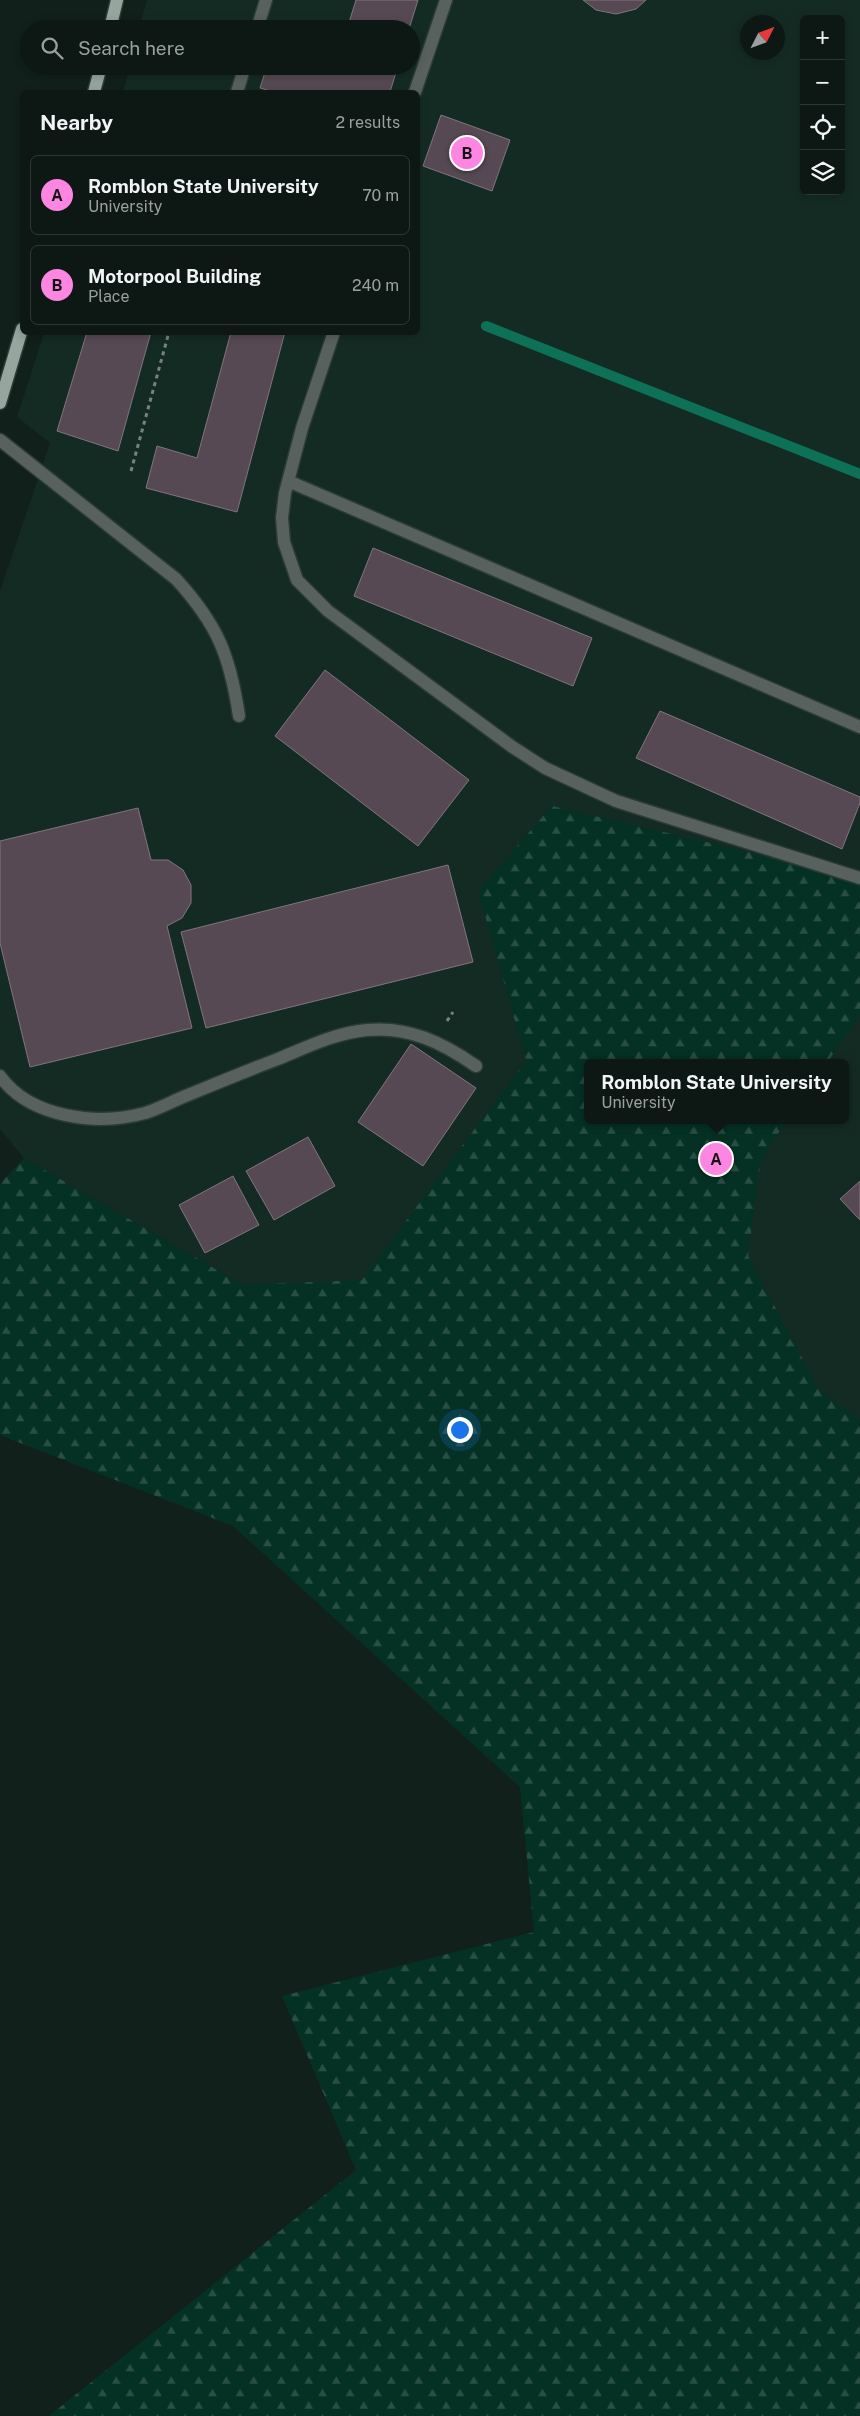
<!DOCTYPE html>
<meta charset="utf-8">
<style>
:root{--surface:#0d1814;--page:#1b2522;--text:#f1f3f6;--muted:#9aa0a0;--line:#2d3734;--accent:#fd86e2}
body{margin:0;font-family:"Public Sans",sans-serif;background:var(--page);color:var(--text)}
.controls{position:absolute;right:15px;top:15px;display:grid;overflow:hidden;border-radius:8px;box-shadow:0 2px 8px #0003}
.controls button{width:45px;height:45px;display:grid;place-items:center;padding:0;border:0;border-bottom:1px solid var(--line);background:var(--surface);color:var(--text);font:25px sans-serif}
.compass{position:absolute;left:740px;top:15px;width:45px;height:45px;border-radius:50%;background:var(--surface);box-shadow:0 2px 8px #0003;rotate:48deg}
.you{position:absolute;left:459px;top:1429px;width:18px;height:18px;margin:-12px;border:4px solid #fff;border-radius:50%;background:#1a73e8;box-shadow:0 0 0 8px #1a73e833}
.badge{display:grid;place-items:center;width:32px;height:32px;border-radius:50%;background:var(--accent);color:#111;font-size:16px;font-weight:700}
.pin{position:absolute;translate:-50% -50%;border:2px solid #fff;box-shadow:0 1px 5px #0006}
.popup{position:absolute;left:584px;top:1059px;width:265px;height:65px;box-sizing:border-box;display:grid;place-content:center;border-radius:8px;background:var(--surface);filter:drop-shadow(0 1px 4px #0005);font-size:16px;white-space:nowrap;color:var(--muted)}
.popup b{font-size:19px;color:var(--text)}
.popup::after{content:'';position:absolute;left:50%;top:100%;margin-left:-10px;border:10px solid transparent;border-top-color:var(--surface)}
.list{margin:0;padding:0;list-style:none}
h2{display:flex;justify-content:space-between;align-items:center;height:65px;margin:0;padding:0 20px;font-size:21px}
h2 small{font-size:16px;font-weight:400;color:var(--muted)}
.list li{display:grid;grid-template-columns:32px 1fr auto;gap:15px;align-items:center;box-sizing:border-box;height:80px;margin:0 10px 10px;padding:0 10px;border:1px solid var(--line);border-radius:8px}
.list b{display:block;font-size:19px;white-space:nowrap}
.list p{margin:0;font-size:16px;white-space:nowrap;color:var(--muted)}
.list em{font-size:16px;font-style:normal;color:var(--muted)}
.icon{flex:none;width:28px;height:28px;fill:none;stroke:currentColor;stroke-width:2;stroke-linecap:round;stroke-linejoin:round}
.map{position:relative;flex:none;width:860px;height:2416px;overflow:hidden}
.search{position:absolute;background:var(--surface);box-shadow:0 2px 8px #0003;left:20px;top:20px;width:400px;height:55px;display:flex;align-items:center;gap:12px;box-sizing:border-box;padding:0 18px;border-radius:28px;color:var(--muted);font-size:19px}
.panel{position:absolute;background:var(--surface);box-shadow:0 2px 8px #0003;left:20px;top:90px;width:400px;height:245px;border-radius:8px}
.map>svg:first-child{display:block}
</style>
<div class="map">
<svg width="860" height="2416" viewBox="0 0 860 2416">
<defs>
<pattern id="forest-firs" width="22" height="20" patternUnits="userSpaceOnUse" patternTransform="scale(1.25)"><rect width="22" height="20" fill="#053125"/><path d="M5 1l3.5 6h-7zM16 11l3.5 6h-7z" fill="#294e44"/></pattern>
</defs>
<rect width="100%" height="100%" fill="#11201b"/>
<path fill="#142b23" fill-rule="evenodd" d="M147 0H860V2097L243 1285 24 1158 0 1129V591L50 443 17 417 44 333 418 332V92H123L130 66H411V29H139ZM804 19H841V191H804ZM748 22H778V52H748ZM587 1063H845V1120H587Z"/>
<path fill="url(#forest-firs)" d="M552 806 860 878V1014L827 1063H587V1120H787L761 1159 748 1256 819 1390 860 1420V2416H49L356 2170 282 1996 534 1932 520 1787 233 1526 0 1435V1184L24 1158 243 1285 362 1280 526 1060 478 891Z"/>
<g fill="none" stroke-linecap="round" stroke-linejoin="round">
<path stroke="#0d7158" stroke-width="10" d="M486 326 860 474"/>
</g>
<path fill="#574953" stroke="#82747e" d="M356 0H418L409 29H347Z
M583 0H646L636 9 616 14 596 10Z
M267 66H398L390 92H274L260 88Z
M441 115 510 140 492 191 423 166Z
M87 332H151L118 451 57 431Z
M231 332H285L237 512 146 488 157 446 197 458Z
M373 548 592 638 573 686 354 596Z
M325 670 469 780 418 846 275 736Z
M660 711 860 797V803L842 849 636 758Z
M138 808 151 860H168L183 870 191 885V903L182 918 167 926 192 1028 30 1067 0 943V841Z
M448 865 473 962 206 1028 181 932Z
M411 1044 476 1088 423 1166 358 1122Z
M308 1137 335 1186 274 1220 246 1171Z
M233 1176 259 1225 205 1253 179 1205Z
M860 1181V1220L840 1199Z"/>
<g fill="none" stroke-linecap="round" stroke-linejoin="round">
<defs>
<path id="minor" d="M257 29 266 0
M237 92 245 66
M415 92 446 0
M334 332 302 428 285 493 282 518 284 542 297 580 328 611 511 746 545 768 616 801 860 878
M0 440 176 579C218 625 230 656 239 716
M288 481 860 727
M0 1076C30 1118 98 1126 145 1113 158 1109 171 1102 183 1097 215 1084 246 1071 278 1059 307 1047 335 1033 367 1030 409 1026 443 1043 476 1066"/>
<path id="major" d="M110 29 117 0
M94 92 101 66
M0 403 22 329"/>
</defs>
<use href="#minor" stroke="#2c3b36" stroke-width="15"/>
<use href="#major" stroke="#2c3b36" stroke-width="15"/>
<path stroke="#77837f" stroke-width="3" stroke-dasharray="4 4" stroke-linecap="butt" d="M131 471 169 332
M447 1021 453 1012"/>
<use href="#minor" stroke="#59615e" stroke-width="12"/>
<use href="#major" stroke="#96a69f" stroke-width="12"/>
</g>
</svg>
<div class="controls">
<button>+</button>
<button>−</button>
<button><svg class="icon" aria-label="locate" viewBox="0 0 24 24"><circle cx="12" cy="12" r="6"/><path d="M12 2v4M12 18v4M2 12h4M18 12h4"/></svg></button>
<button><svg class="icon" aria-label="layers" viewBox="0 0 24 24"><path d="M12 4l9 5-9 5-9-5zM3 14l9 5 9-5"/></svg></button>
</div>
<svg class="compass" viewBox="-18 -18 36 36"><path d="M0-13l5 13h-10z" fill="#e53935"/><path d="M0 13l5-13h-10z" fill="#9aa0a0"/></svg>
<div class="you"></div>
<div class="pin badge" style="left:716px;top:1159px">A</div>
<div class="popup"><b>Romblon State University</b>University</div>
<div class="pin badge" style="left:467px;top:153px">B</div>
<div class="search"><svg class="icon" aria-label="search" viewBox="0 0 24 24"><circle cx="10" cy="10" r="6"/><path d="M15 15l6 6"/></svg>Search here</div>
<section class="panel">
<h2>Nearby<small>2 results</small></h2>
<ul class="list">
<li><span class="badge">A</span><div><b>Romblon State University</b><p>University</p></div><em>70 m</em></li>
<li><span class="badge">B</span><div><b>Motorpool Building</b><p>Place</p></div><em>240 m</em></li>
</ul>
</section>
</div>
